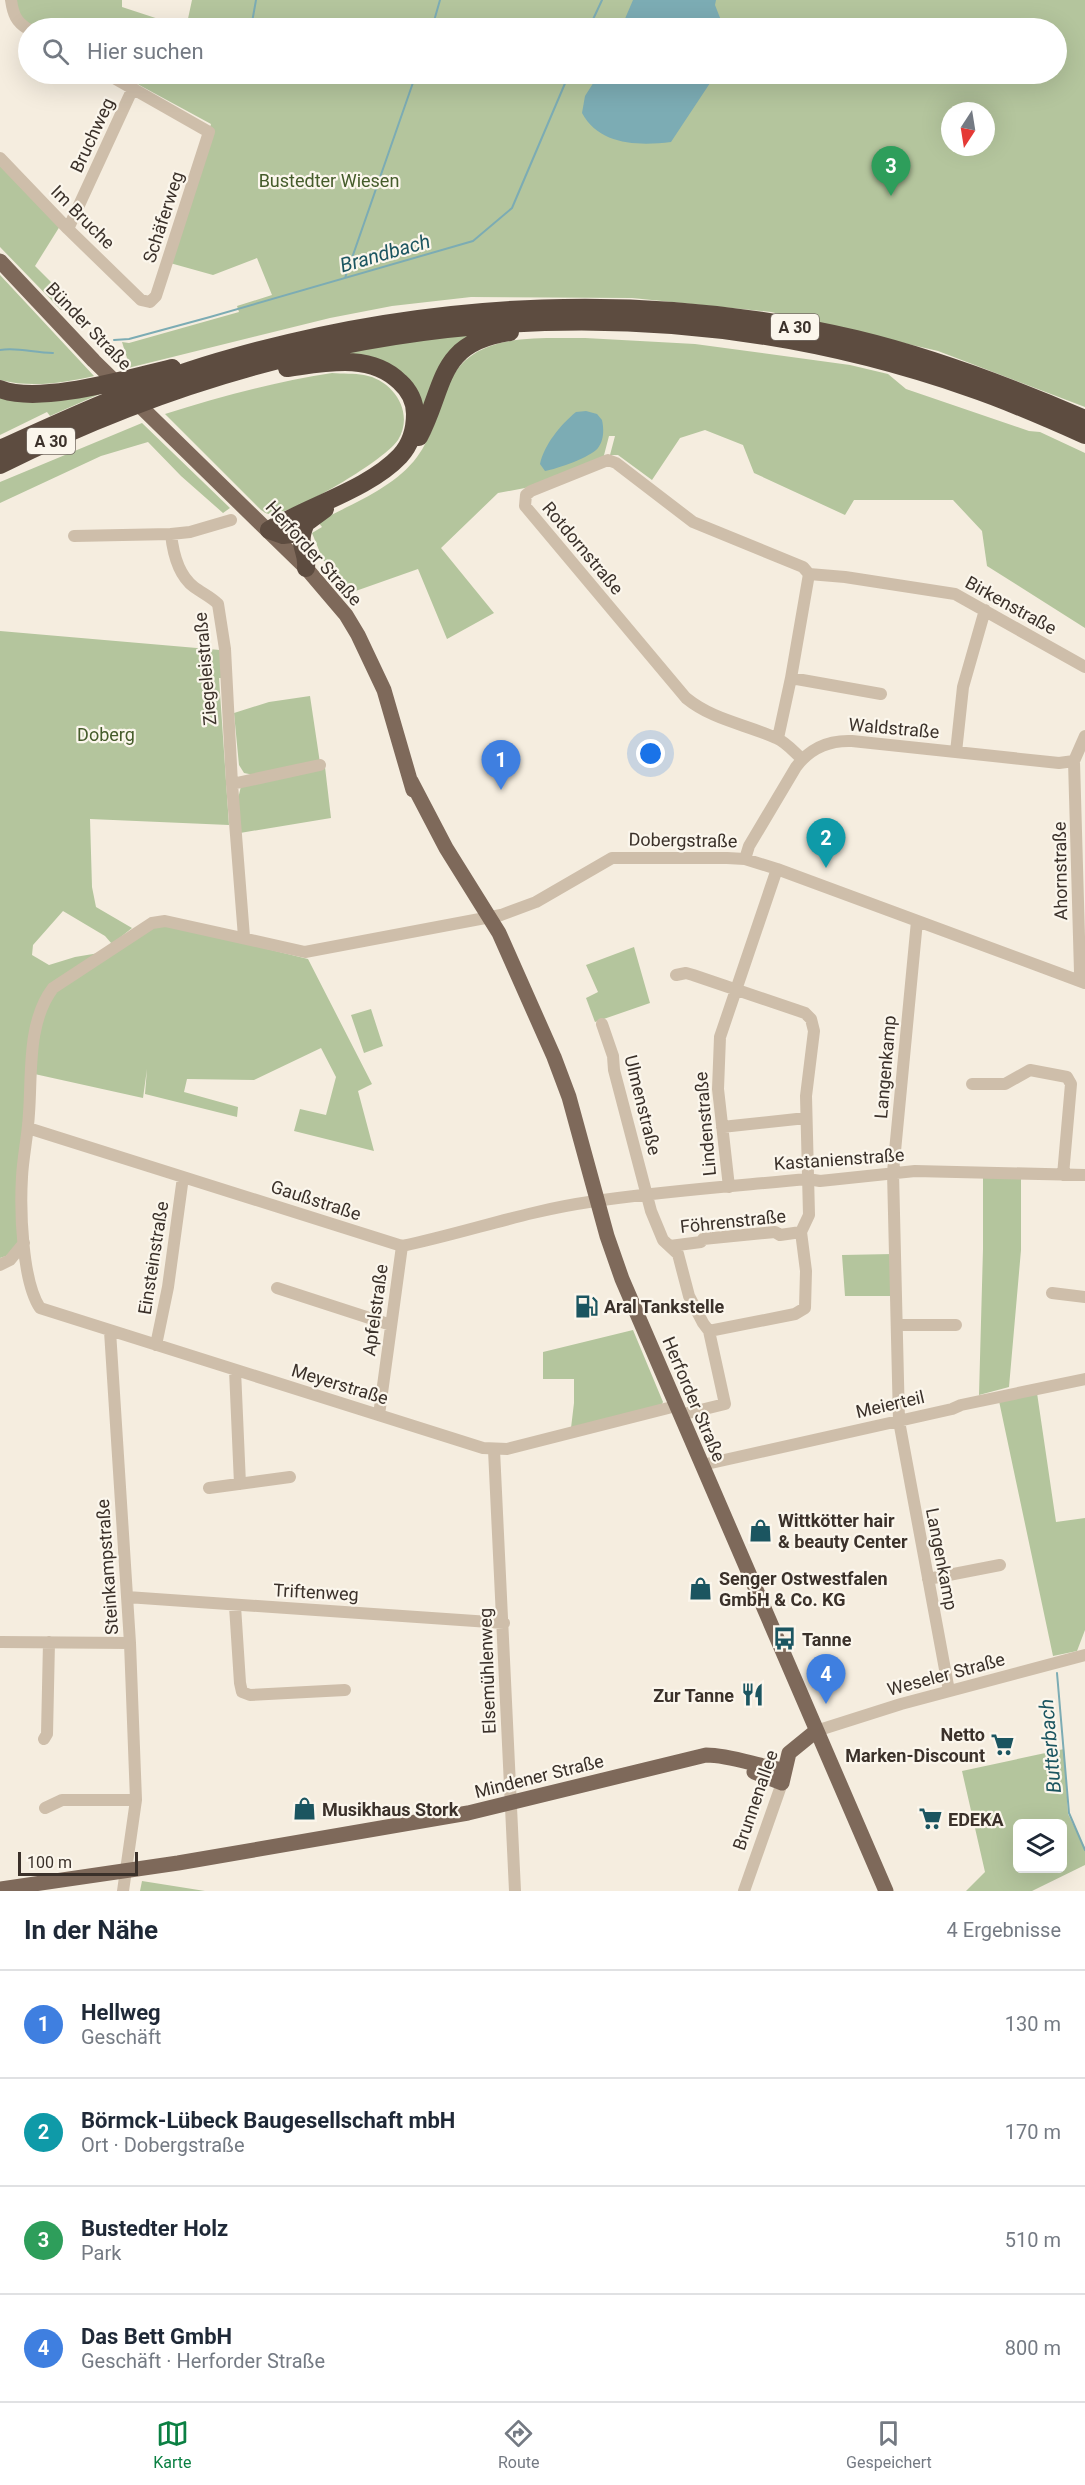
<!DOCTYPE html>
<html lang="de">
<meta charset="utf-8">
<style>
:root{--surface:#fff;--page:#f2f2f3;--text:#1f2937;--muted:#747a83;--line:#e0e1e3;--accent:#0b8043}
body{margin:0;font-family:Roboto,sans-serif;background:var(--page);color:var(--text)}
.controls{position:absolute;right:18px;bottom:18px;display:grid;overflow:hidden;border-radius:9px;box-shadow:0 6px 24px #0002}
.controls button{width:54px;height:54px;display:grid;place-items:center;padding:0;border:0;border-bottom:2px solid var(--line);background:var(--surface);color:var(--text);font:30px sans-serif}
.compass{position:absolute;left:941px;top:102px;width:54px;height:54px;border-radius:50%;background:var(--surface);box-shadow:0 6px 24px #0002;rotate:192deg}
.scale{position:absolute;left:18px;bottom:15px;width:120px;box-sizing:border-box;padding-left:6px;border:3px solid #3b312a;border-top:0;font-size:16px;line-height:21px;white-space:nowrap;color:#3b312a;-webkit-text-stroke:4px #fbf6ec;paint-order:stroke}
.you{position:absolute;left:651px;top:754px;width:21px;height:21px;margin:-15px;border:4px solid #fff;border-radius:50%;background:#1a73e8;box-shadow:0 0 0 9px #1a73e833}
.badge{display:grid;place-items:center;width:39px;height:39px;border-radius:50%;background:var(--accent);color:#fff;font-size:20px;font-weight:700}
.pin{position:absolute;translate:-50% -50px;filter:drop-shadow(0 2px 3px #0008)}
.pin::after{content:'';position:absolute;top:32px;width:21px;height:18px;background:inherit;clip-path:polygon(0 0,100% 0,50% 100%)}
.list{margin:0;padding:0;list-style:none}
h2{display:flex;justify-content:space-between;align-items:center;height:78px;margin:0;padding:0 24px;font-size:26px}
h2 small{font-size:20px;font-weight:400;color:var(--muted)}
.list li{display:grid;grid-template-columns:39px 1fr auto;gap:18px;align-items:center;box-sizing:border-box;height:108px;padding:0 24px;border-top:2px solid var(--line)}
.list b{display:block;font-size:22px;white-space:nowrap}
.list p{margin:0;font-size:20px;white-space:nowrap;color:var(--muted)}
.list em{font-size:20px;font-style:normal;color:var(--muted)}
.icon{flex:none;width:33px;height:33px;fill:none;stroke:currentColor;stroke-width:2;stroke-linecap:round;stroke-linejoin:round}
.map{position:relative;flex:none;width:1085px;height:1891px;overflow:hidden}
.search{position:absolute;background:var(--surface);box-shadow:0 6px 24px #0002;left:18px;right:18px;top:18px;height:66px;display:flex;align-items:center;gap:15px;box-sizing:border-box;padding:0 21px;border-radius:33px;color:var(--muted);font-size:22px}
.sheet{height:510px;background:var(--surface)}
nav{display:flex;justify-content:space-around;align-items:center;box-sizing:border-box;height:84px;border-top:2px solid var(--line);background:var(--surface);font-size:16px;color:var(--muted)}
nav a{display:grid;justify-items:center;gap:3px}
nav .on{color:var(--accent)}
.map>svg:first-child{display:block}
</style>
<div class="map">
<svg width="1085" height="1891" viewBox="0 0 1085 1891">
<rect width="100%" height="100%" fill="#f5eddf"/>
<path fill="#b4c59d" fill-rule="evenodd" d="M15 0H122V7L186 28 192 0H1085V407L938 351 771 312 632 298 471 297 392 306 330 318 128 368 127 358 122 342 129 343 239 312 237 306 272 295 257 258 213 275 170 263 211 124 119 74H1056V28H37L22 21ZM950 111H986V147H950Z
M0 165 60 226 35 266 70 301 61 310 0 247Z
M0 275 94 376C62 383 32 388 0 380Z
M491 331 469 339 419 428 401 377 315 359 372 346Z
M585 338 695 344 850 365 888 374 906 389 1029 431 1040 432 1085 453V628L987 566 982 531 953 500H854L845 515 754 473 743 445 705 430 680 438 652 480 618 455H610L615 436H609L603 459 525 488 498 493 441 548 494 613 447 639 418 569 350 593 337 573 323 560 312 533 322 527 318 522C351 504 394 488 417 457 432 437 439 410 448 386 470 331 536 339 585 338Z
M332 373C343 374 354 373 364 375 393 380 415 412 398 440 385 460 292 516 269 514 266 514 263 511 261 510L165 414C220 397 274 382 332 373Z
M0 393H102L50 416 47 412 0 435Z
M142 423 230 508 223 513 181 476 148 442 101 456 0 503V482Z
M0 631 220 650 222 678H219L229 825 90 819 92 887 96 907 132 928 112 944 105 936 63 911 33 945 32 955 49 965 75 957 99 953 149 928 165 924 308 959 372 1084 358 1091 374 1151 294 1131 300 1109 326 1115 336 1077 321 1048 254 1080 187 1079 184 1092 238 1107 237 1117 145 1094 147 1069 143 1098 30 1073 19 1242 6 1256 0 1258Z
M310 696 320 763 254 775 244 773 239 765 234 713 269 702Z
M325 767 331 818 240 833 238 799 241 786Z
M634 947 650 1003 595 1022 586 998 598 992 586 965Z
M371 1009 383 1046 364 1053 351 1015Z
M983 1177 1021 1178V1250L1009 1387 979 1395 983 1249Z
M893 1254V1296H845L842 1255Z
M633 1330 663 1402 661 1406 571 1428 574 1403V1379H543V1352Z
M1037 1393 1056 1522 1085 1518V1630L1077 1651 1053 1656 999 1401Z
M1064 1749 1068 1814 1085 1848V1865L1032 1891H966L985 1872 962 1771ZM1017 1824H1062V1868H1018Z
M142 1881 205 1891H140Z"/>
<path fill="#7cacb4" d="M633 0H716L715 5 724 28H621Z
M599 74H716L671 142C638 146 599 145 582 113L585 96Z
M586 411 597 414 602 420C604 429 604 440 598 448 591 457 557 469 545 471L540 464C544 445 561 424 576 412Z"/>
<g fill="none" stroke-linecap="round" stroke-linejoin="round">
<path stroke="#7cacb4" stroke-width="2" d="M251 28 256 0
M432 28 440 0
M589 28 602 0
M345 278 416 74
M114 340 129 339 210 317 473 241 512 208 569 74
M0 350C18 347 34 353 53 353
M1057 1673 1069 1813 1085 1850"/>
<path stroke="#cebeaa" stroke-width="12" d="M11 0C13 14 16 22 28 29
M0 158 68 229 141 300 150 302 156 296 209 132 107 74
M68 229 133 88
M171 534C173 553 178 575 194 587 202 593 211 597 218 604L225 649 232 784 244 937
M74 536 171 534 190 532 231 520
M809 574 845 577 955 594 1085 667
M791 678 881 694
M778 738 791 678 809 574 803 567 693 522 616 463 608 460 531 491 526 495 525 506 686 698C713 720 745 724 776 738 786 742 794 752 802 759
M956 752 963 687 985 610
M1074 761 1080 972 1078 980
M232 784 320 765
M745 859 749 846 796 767C810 748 829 740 852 741L1059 763 1074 761 1085 736
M917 921 893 1172 899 1421 949 1691
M602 1024 613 1056 614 1070 651 1211 663 1240 678 1254 689 1296 703 1323 709 1331 795 1314 805 1308 806 1271 801 1232 809 1215 806 1096 814 1031 811 1019 805 1013 693 975 686 973 676 975
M972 1084H1005L1030 1070 1067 1077 1071 1084 1063 1175
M722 1127 806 1118
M28 1128 402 1246C465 1233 526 1211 589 1202 662 1191 736 1186 808 1179L820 1181 915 1171 1085 1175
M729 1187 718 1089 720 1037 777 869
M670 1246 701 1242 703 1239 775 1232 780 1235 801 1232
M0 1265 10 1260 24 1243
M277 1288 391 1325
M1052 1293 1085 1297
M897 1325H956
M110 1331 130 1643 136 1800 123 1891
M156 1345 168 1287 183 1177
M235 1370 240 1484
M676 1406 507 1449 483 1448 40 1308C22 1281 20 1210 22 1177 23 1156 28 1135 29 1113 32 1074 27 1022 53 988L152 923 165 921 305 952 501 915 536 902 612 858H727L745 859 777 869 1085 983
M379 1415 402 1246
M680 1415 725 1404 709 1331
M494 1450 515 1891
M702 1465 952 1409 961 1405 1085 1379
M209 1488 290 1477
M928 1579 1000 1565
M127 1597 504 1623
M235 1606 240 1683 242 1692 250 1695 345 1690
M0 1642 130 1643
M816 1731 901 1704 1085 1655
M44 1739 47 1734 49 1642
M45 1808 62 1800H136
M744 1891 782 1783"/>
<path stroke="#7e695a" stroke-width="15" d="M0 261 94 361 306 568 346 615 358 635 384 690 413 790
M411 781 446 848 499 933 554 1057 569 1097 607 1236 622 1279 886 1891
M754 1772 782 1783 789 1753 816 1731
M0 1889 178 1863 468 1813 706 1755C733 1755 758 1767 785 1770"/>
<path stroke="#5d4c40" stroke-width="18" d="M0 389C40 405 129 378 172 368
M419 437C446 386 436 343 510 332
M0 449C75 415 151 380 231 358 434 300 650 290 856 339 935 358 1011 387 1085 419
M0 465C306 311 644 274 970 388 1009 401 1047 418 1085 435
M305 525C296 547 308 549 306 568
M269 530C308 506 369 489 400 456 411 444 415 430 415 414 415 402 409 390 400 382 370 352 324 363 287 368
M269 530 283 535 291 534 325 509"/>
</g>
<defs>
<symbol id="fuel-bare" viewBox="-9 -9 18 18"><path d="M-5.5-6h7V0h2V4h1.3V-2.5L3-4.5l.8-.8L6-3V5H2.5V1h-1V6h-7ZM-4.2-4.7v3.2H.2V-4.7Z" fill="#1b5560" stroke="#fbf6ec" stroke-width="2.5" paint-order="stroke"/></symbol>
<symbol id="shop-bare" viewBox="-9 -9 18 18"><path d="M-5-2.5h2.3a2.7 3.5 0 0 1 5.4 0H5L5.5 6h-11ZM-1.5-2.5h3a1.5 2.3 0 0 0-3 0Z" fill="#1b5560" stroke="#fbf6ec" stroke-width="2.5" paint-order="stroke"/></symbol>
<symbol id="bus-bare" viewBox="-9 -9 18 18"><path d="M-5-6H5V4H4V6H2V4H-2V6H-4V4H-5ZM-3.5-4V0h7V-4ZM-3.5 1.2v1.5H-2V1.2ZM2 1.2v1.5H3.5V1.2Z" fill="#1b5560" stroke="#fbf6ec" stroke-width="2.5" paint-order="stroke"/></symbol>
<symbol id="restaurant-bare" viewBox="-9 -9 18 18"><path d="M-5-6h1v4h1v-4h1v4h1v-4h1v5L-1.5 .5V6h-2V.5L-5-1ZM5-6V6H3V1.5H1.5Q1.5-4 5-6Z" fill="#1b5560" stroke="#fbf6ec" stroke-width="2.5" paint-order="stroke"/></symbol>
<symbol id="supermarket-bare" viewBox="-9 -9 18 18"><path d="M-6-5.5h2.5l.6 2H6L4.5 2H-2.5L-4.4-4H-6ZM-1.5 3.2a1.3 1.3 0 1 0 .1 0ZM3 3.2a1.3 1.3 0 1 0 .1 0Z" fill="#1b5560" stroke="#fbf6ec" stroke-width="2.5" paint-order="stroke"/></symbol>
</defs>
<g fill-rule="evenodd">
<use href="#fuel-bare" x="570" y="1290" width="33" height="33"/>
<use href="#shop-bare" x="744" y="1514" width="33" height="33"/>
<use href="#shop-bare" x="684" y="1572" width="33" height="33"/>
<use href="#bus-bare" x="768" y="1622" width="33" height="33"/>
<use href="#restaurant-bare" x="736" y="1678" width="33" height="33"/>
<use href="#supermarket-bare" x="986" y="1728" width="33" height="33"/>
<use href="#shop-bare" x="288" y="1792" width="33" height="33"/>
<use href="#supermarket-bare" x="914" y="1802" width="33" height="33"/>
</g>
<g text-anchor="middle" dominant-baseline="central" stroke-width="4.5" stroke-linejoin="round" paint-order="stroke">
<g fill="#fbf6ec" stroke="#756c64" stroke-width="1.5">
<rect x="771" y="314" width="48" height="26" rx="4.5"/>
<rect x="27" y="428" width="48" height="26" rx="4.5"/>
</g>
<g font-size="16" font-weight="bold" fill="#3b312a">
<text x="795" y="327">A 30</text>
<text x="51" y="441">A 30</text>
</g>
<g font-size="18" fill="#3b312a" stroke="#fbf6ec">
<text transform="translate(92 135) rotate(-65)">Bruchweg</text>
<text transform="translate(83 217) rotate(45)">Im Bruche</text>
<text transform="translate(163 217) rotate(-72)">Schäferweg</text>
<text transform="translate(89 326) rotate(46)">Bünder Straße</text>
<text transform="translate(583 548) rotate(50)">Rotdornstraße</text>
<text transform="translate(314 553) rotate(48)">Herforder Straße</text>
<text transform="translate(1011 605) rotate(29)">Birkenstraße</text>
<text transform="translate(205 669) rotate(-95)">Ziegeleistraße</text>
<text transform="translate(894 728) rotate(5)">Waldstraße</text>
<text transform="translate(683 840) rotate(1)">Dobergstraße</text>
<text transform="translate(1060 871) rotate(-91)">Ahornstraße</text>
<text transform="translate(885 1067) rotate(-85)">Langenkamp</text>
<text transform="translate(643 1105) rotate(76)">Ulmenstraße</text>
<text transform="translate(705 1124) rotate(-95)">Lindenstraße</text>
<text transform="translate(839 1159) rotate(-4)">Kastanienstraße</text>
<text transform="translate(316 1200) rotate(18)">Gaußstraße</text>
<text transform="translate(733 1221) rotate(-6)">Föhrenstraße</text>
<text transform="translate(153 1258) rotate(-81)">Einsteinstraße</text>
<text transform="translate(375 1310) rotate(-82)">Apfelstraße</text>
<text transform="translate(340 1384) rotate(17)">Meyerstraße</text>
<text transform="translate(694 1399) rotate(67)">Herforder Straße</text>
<text transform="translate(890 1404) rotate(-13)">Meierteil</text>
<text transform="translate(942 1559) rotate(79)">Langenkamp</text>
<text transform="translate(107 1567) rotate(-94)">Steinkampstraße</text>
<text transform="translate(316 1592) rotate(3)">Triftenweg</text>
<text transform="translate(487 1671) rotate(-92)">Elsemühlenweg</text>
<text transform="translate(946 1674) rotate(-15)">Weseler Straße</text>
<text transform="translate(539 1776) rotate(-14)">Mindener Straße</text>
<text transform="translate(755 1800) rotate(-71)">Brunnenallee</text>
</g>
<g font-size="18" fill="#455c2b" stroke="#fbf6ec">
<text x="329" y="180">Bustedter Wiesen</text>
<text x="106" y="734">Doberg</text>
</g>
<g font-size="18" font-weight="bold" fill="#3b312a" stroke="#fbf6ec" text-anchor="start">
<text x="604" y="1306">Aral Tankstelle</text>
<text x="778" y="1520">Wittkötter hair<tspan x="778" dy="21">&amp; beauty Center</tspan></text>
<text x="719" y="1578">Senger Ostwestfalen<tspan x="719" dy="21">GmbH &amp; Co. KG</tspan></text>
<text x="802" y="1639">Tanne</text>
<text x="734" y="1695" text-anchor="end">Zur Tanne</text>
<text x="985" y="1734" text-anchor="end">Netto<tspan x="985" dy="21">Marken-Discount</tspan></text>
<text x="322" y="1809">Musikhaus Stork</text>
<text x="948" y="1819">EDEKA</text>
</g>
<g font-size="20" font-style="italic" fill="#1b5560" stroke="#fbf6ec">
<text transform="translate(385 253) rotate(-16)">Brandbach</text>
<text transform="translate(1050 1746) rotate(-95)">Butterbach</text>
</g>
</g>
</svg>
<div class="controls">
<button><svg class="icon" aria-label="layers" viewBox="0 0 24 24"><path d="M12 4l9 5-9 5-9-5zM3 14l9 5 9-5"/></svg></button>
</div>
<svg class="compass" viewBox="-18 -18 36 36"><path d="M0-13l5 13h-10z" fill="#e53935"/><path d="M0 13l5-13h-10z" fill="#747a83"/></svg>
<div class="scale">100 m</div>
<div class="you"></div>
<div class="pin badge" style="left:501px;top:790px;background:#3f7fe0">1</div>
<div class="pin badge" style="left:826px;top:868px;background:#0f9aa8">2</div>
<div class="pin badge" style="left:891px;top:196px;background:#2e9e5b">3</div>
<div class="pin badge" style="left:826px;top:1704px;background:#3f7fe0">4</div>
<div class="search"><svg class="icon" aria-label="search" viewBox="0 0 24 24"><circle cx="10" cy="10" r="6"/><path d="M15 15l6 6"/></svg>Hier suchen</div>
</div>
<section class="sheet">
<h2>In der Nähe<small>4 Ergebnisse</small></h2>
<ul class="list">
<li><span class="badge" style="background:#3f7fe0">1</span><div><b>Hellweg</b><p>Geschäft</p></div><em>130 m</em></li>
<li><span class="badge" style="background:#0f9aa8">2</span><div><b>Börmck-Lübeck Baugesellschaft mbH</b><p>Ort · Dobergstraße</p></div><em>170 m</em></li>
<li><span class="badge" style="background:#2e9e5b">3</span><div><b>Bustedter Holz</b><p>Park</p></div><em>510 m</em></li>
<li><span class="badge" style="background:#3f7fe0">4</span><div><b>Das Bett GmbH</b><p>Geschäft · Herforder Straße</p></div><em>800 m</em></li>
</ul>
</section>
<nav>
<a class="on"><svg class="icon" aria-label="map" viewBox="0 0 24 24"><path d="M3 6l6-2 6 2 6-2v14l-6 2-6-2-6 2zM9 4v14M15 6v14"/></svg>Karte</a>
<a><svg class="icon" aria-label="directions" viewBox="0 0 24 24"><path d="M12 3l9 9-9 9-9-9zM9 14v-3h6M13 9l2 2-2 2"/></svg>Route</a>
<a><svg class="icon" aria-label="saved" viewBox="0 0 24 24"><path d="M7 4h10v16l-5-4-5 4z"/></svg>Gespeichert</a>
</nav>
